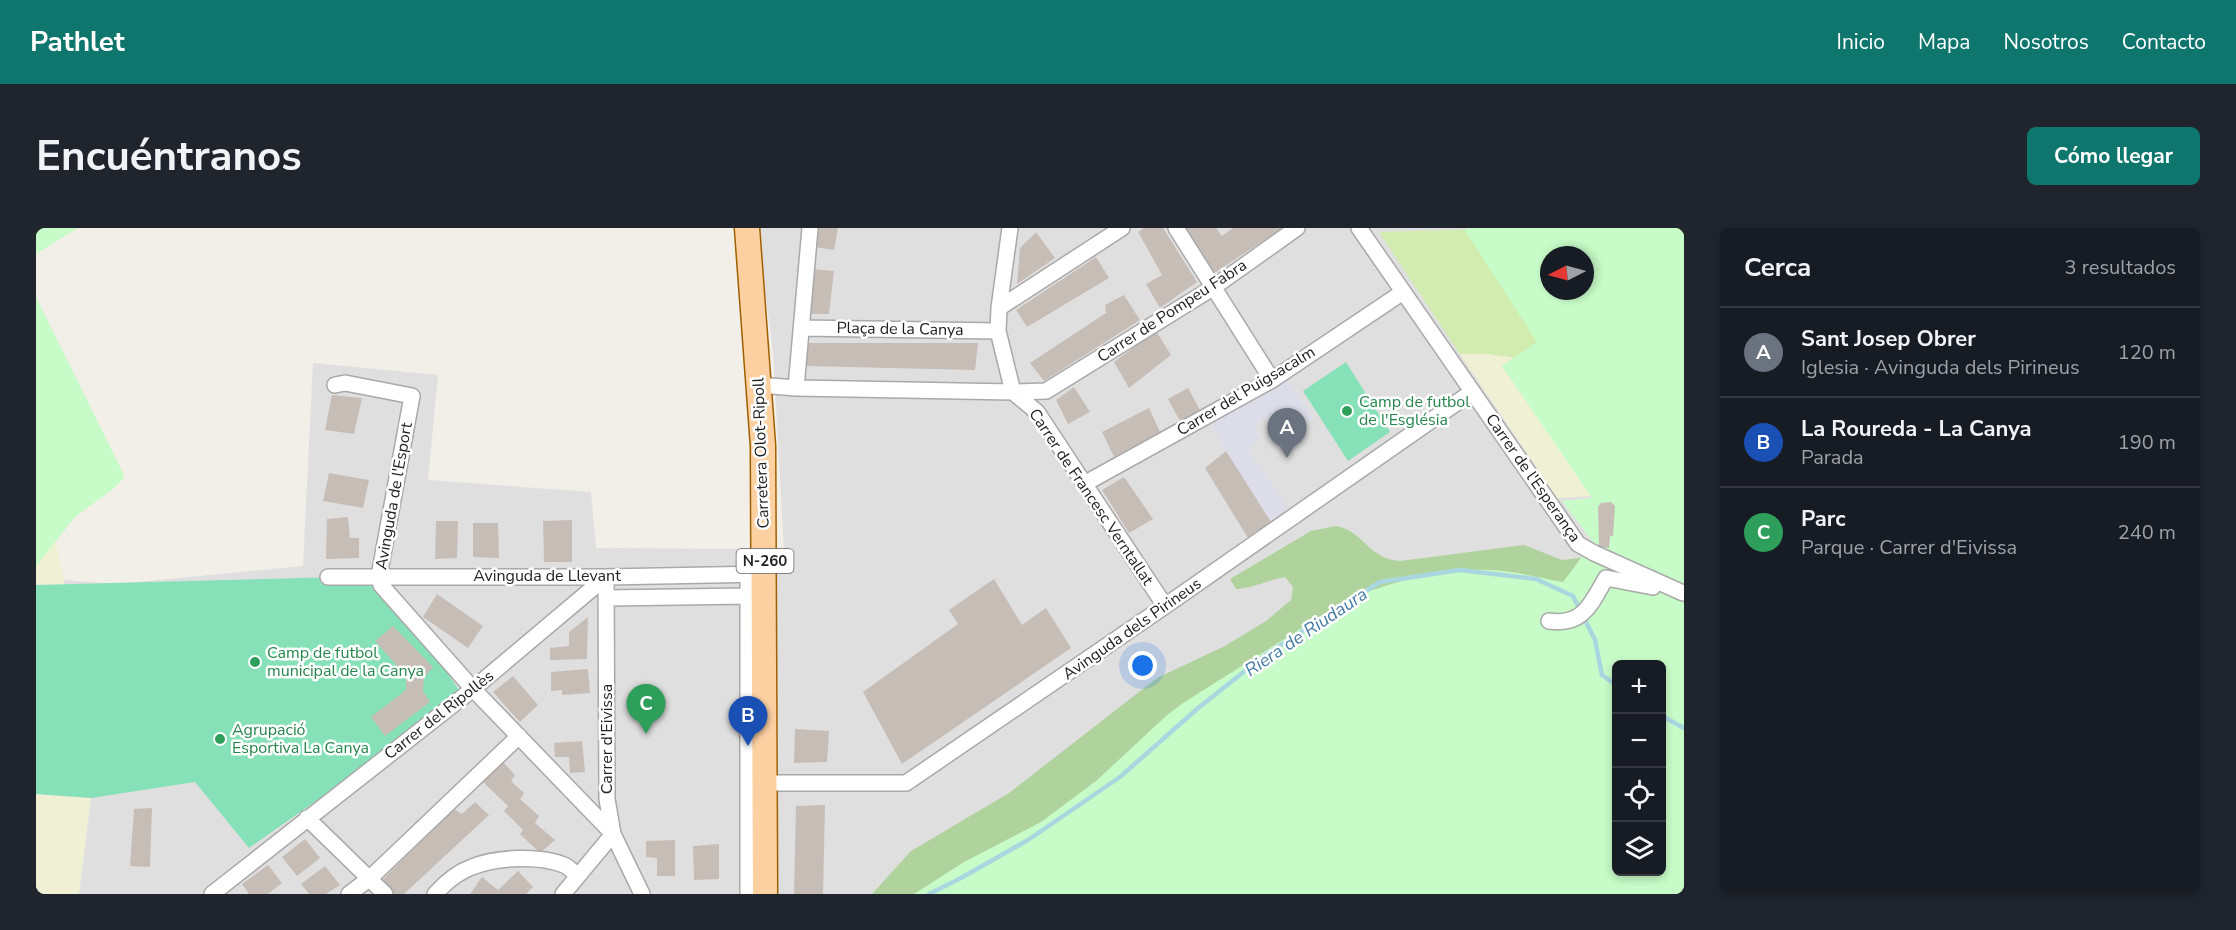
<!DOCTYPE html>
<html lang="es">
<meta charset="utf-8">
<style>
:root{--surface:#171b24;--page:#20242c;--text:#f1f3f6;--muted:#9ea1a6;--line:#363941;--accent:#0f766e}
body{margin:0;font-family:"Nunito Sans",sans-serif;background:var(--page);color:var(--text)}
.controls{position:absolute;right:18px;bottom:18px;display:grid;overflow:hidden;border-radius:9px;box-shadow:0 3px 9px #0003}
.controls button{width:54px;height:54px;display:grid;place-items:center;padding:0;border:0;border-bottom:2px solid var(--line);background:var(--surface);color:var(--text);font:30px sans-serif}
.compass{position:absolute;left:1504px;top:18px;width:54px;height:54px;border-radius:50%;background:var(--surface);box-shadow:0 3px 9px #0003;rotate:264deg}
.you{position:absolute;left:1107px;top:438px;width:21px;height:21px;margin:-15px;border:4px solid #fff;border-radius:50%;background:#1a73e8;box-shadow:0 0 0 9px #1a73e833}
.badge{display:grid;place-items:center;width:39px;height:39px;border-radius:50%;background:var(--accent);color:#fff;font-size:20px;font-weight:700}
.pin{position:absolute;translate:-50% -50px;filter:drop-shadow(0 2px 3px #0008)}
.pin::after{content:'';position:absolute;top:32px;width:21px;height:18px;background:inherit;clip-path:polygon(0 0,100% 0,50% 100%)}
.list{margin:0;padding:0;list-style:none}
h2{display:flex;justify-content:space-between;align-items:center;height:78px;margin:0;padding:0 24px;font-size:26px}
h2 small{font-size:20px;font-weight:400;color:var(--muted)}
.list li{display:grid;grid-template-columns:39px 1fr auto;gap:18px;align-items:center;box-sizing:border-box;height:90px;padding:0 24px;border-top:2px solid var(--line)}
.list b{display:block;font-size:22px;white-space:nowrap}
.list p{margin:0;font-size:20px;white-space:nowrap;color:var(--muted)}
.list em{font-size:20px;font-style:normal;color:var(--muted)}
.icon{flex:none;width:33px;height:33px;fill:none;stroke:currentColor;stroke-width:2;stroke-linecap:round;stroke-linejoin:round}
.map{position:relative;flex:none;width:1648px;height:666px;overflow:hidden;border-radius:9px}
header{display:flex;align-items:center;gap:36px;box-sizing:border-box;height:84px;padding:0 30px;background:var(--accent);color:#fff}
header strong{font-size:28px}
nav{display:flex;gap:33px;margin-inline-start:auto;font-size:21px}
.intro{display:flex;align-items:center;justify-content:space-between;box-sizing:border-box;height:144px;padding:0 36px}
h1{margin:0;font-size:42px}
.button{padding:15px 27px;border-radius:9px;background:var(--accent);color:#fff;font-size:21px;font-weight:700}
main{display:flex;gap:36px;padding:0 36px}
aside{flex:1;background:var(--surface);border-radius:9px;box-shadow:0 3px 9px #0003}
.map>svg:first-child{display:block}
</style>
<header>
<strong>Pathlet</strong>
<nav><a>Inicio</a><a>Mapa</a><a>Nosotros</a><a>Contacto</a></nav>
</header>
<div class="intro"><h1>Encuéntranos</h1><a class="button">Cómo llegar</a></div>
<main>
<div class="map">
<svg width="1648" height="666" viewBox="0 0 1648 666">
<rect width="100%" height="100%" fill="#f2eee8"/>
<path fill="#e0dfdf" d="M721 0H1437L1429 1 1467 138 1557 271V314L1527 354 878 666H0V350L80 356 267 338 277 135 402 147 392 252 555 264 560 320 748 321 737 124Z"/>
<path fill="#f0f0d4" d="M1424 126H1454L1555 142 1558 268 1521 270Z
M0 273 15 292 29 358H0Z
M0 566 55 570 43 666H0Z"/>
<path fill="#d1ecae" fill-rule="evenodd" d="M1478 0H1648L1555 142 1454 126H1424L1343 4ZM1513 27H1549V63H1513Z"/>
<path fill="#b0d29d" fill-rule="evenodd" d="M1300 298C1330 304 1330 330 1364 333L1488 317 1526 332 1616 321 1648 666H836L875 623 973 565 1121 450 1189 418 1230 393 1255 372 1257 359 1249 349C1232 352 1217 360 1200 361L1194 351 1275 303ZM1580 436H1626V644H1580Z"/>
<path fill="#c7fbc7" fill-rule="evenodd" d="M0 0H42L0 26Z
M1437 0H1648V666H878L928 634 1005 594 1060 553 1130 488 1147 475 1307 374C1347 355 1410 339 1455 342 1479 343 1504 350 1527 354L1557 314 1526 273 1556 270 1466 138 1501 114 1428 1ZM1513 27H1549V63H1513ZM1580 436H1626V644H1580Z
M0 69 88 247 87 251 77 261 39 289 0 338Z"/>
<path fill="#86e1b8" d="M1310 134 1354 204 1312 233 1267 163Z
M343 348 428 469 213 620 159 554 55 570 0 566V357Z"/>
<path fill="#dcdde8" d="M1251 151 1277 190 1273 193 1255 180 1240 188 1227 191 1219 199 1224 210 1212 223 1252 280 1235 294 1190 223 1176 196Z"/>
<g fill="none" stroke-linecap="round" stroke-linejoin="round">
<path stroke="#a9d7e0" stroke-width="4.5" d="M1626 488 1648 500
M893 666 925 650 992 612 1084 549 1161 481 1229 427 1344 354 1424 342 1500 351 1537 368 1559 412 1566 447 1580 457"/>
</g>
<path fill="#c7bdb7" d="M782 0H802L798 22 779 19Z
M1108 0H1127L1161 54 1124 80 1110 56 1126 47 1102 4Z
M1140 0H1180L1186 8 1197 0H1247L1172 49Z
M1000 4 1019 30 981 56 984 20Z
M1060 29 1073 50 991 99 980 82Z
M776 41 798 43 793 86H771Z
M1088 67 1104 92 1008 153 994 135 1070 85 1069 77Z
M1120 103 1135 127 1093 160 1078 134Z
M772 115H942L939 142 770 138Z
M1038 159 1054 184 1032 196 1020 172Z
M1152 160 1165 184 1145 195 1132 171Z
M296 167 326 170 318 206 289 202Z
M1113 180 1124 204 1078 229 1066 204Z
M1190 223 1235 294 1212 310 1169 240Z
M293 245 333 252 327 280 287 273Z
M1088 249 1117 291 1093 305 1066 262Z
M1575 274 1579 278 1577 308H1574L1573 320 1563 319 1562 279 1565 275Z
M312 289 314 310H323V330L290 331 291 291Z
M536 292V334H508L507 293Z
M400 293H422L421 330 399 331Z
M437 295H462L463 330 437 329Z
M958 351 986 397 1010 380 1035 420 866 536 827 464 922 396 913 382Z
M401 366 447 398 432 420 387 389Z
M552 389 551 431 514 432V420L533 418V404Z
M357 398 397 439 388 450 387 463 394 474 349 508 335 489 370 462V448L339 413Z
M552 441 554 465 526 467V462L515 463V444Z
M477 448 502 477 484 494 457 464Z
M759 501 793 503 791 534 758 535Z
M546 513 549 544 534 545 533 529H519L518 515Z
M467 534 479 547 475 553 488 565 484 571 503 588 499 595 519 612 504 625 484 606 487 602 468 583 472 578 447 554Z
M439 574 453 587 368 666H355L344 654 418 581 426 586Z
M789 577 787 666H758L760 578Z
M116 580 114 639 94 638 98 581Z
M269 611 284 630 261 648 246 629Z
M639 612V648H621V630L610 629V613Z
M683 616V651L658 652 657 618Z
M232 637 246 655 232 666H213L206 656Z
M289 638 304 657 290 666H273L265 656Z
M482 643 497 659 490 666H434L446 649 462 662Z"/>
<g fill="none" stroke-linecap="round" stroke-linejoin="round">
<defs>
<path id="street" d="M974 0 963 80 962 103 977 164 1001 184 1129 378
M1140 0 1236 152
M1323 0 1542 316 1558 325 1647 365
M963 80 1086 0
M765 100 962 103
M299 157 309 155 376 168 343 348 345 357 437 461 577 606 527 666
M724 157 760 160 977 164 1010 163 1178 59 1261 0
M760 160 774 0
M1048 256 1236 152 1367 64
M292 349H570L729 346
M570 349 571 571 577 606 606 666
M570 370 712 368
M1513 393C1547 398 1555 376 1570 350L1617 359
M729 555H870L1129 378 1436 164
M271 590 349 666
M176 666 437 461 570 349
M313 666 333 651 483 508
M399 666C409 655 422 644 436 639 460 629 504 627 528 637 533 639 538 645 542 648
M712 666V347"/>
<path id="primary" d="M711 0 727 218 729 666"/>
</defs>
<use href="#street" stroke="#a9a9a9" stroke-width="18"/>
<use href="#primary" stroke="#9f6000" stroke-width="27"/>
<use href="#street" stroke="#fff" stroke-width="15"/>
<use href="#primary" stroke="#fdd0a2" stroke-width="24"/>
</g>
<g fill="#2e9e5b" stroke="#fff" stroke-width="2">
<circle cx="1311" cy="183" r="6"/>
<circle cx="219" cy="434" r="6"/>
<circle cx="184" cy="511" r="6"/>
</g>
<g text-anchor="middle" dominant-baseline="central" stroke-width="5" stroke-linejoin="round" paint-order="stroke">
<rect fill="#fff" stroke="#646464" stroke-width="1.5" x="700.5" y="321" width="57" height="24" rx="4.5"/>
<g font-size="15" font-weight="bold" fill="#222">
<text x="729" y="333">N-260</text>
</g>
<g font-size="16" fill="#222" stroke="#fff">
<text transform="translate(1136 83) rotate(-33)">Carrer de Pompeu Fabra</text>
<text transform="translate(864 101) rotate(1)">Plaça de la Canya</text>
<text transform="translate(1210 163) rotate(-31)">Carrer del Puigsacalm</text>
<text transform="translate(725 225) rotate(-92)">Carretera Olot-Ripoll</text>
<text transform="translate(1497 250) rotate(55)">Carrer de l'Esperança</text>
<text transform="translate(358 268) rotate(-80)">Avinguda de l'Esport</text>
<text transform="translate(1055 269) rotate(56)">Carrer de Francesc Verntallat</text>
<text x="511" y="348">Avinguda de Llevant</text>
<text transform="translate(1096 401) rotate(-35)">Avinguda dels Pirineus</text>
<text transform="translate(403 487) rotate(-38)">Carrer del Ripollès</text>
<text transform="translate(571 511) rotate(-90)">Carrer d'Eivissa</text>
</g>
<g font-size="16" fill="#27864d" stroke="#fff" text-anchor="start">
<text x="1323" y="174">Camp de futbol<tspan x="1323" dy="18">de l'Església</tspan></text>
<text x="231" y="425">Camp de futbol<tspan x="231" dy="18">municipal de la Canya</tspan></text>
<text x="196" y="502">Agrupació<tspan x="196" dy="18">Esportiva La Canya</tspan></text>
</g>
<g font-size="18" font-style="italic" fill="#457ba4" stroke="#fff">
<text transform="translate(1270 404) rotate(-34)">Riera de Riudaura</text>
</g>
</g>
</svg>
<div class="controls">
<button>+</button>
<button>−</button>
<button><svg class="icon" aria-label="locate" viewBox="0 0 24 24"><circle cx="12" cy="12" r="6"/><path d="M12 2v4M12 18v4M2 12h4M18 12h4"/></svg></button>
<button><svg class="icon" aria-label="layers" viewBox="0 0 24 24"><path d="M12 4l9 5-9 5-9-5zM3 14l9 5 9-5"/></svg></button>
</div>
<svg class="compass" viewBox="-18 -18 36 36"><path d="M0-13l5 13h-10z" fill="#e53935"/><path d="M0 13l5-13h-10z" fill="#9ea1a6"/></svg>
<div class="you"></div>
<div class="pin badge" style="left:1251px;top:230px;background:#6b7280">A</div>
<div class="pin badge" style="left:712px;top:518px;background:#1a4fb4">B</div>
<div class="pin badge" style="left:610px;top:506px;background:#2e9e5b">C</div>
</div>
<aside>
<h2>Cerca<small>3 resultados</small></h2>
<ul class="list">
<li><span class="badge" style="background:#6b7280">A</span><div><b>Sant Josep Obrer</b><p>Iglesia · Avinguda dels Pirineus</p></div><em>120 m</em></li>
<li><span class="badge" style="background:#1a4fb4">B</span><div><b>La Roureda - La Canya</b><p>Parada</p></div><em>190 m</em></li>
<li><span class="badge" style="background:#2e9e5b">C</span><div><b>Parc</b><p>Parque · Carrer d'Eivissa</p></div><em>240 m</em></li>
</ul>
</aside>
</main>
